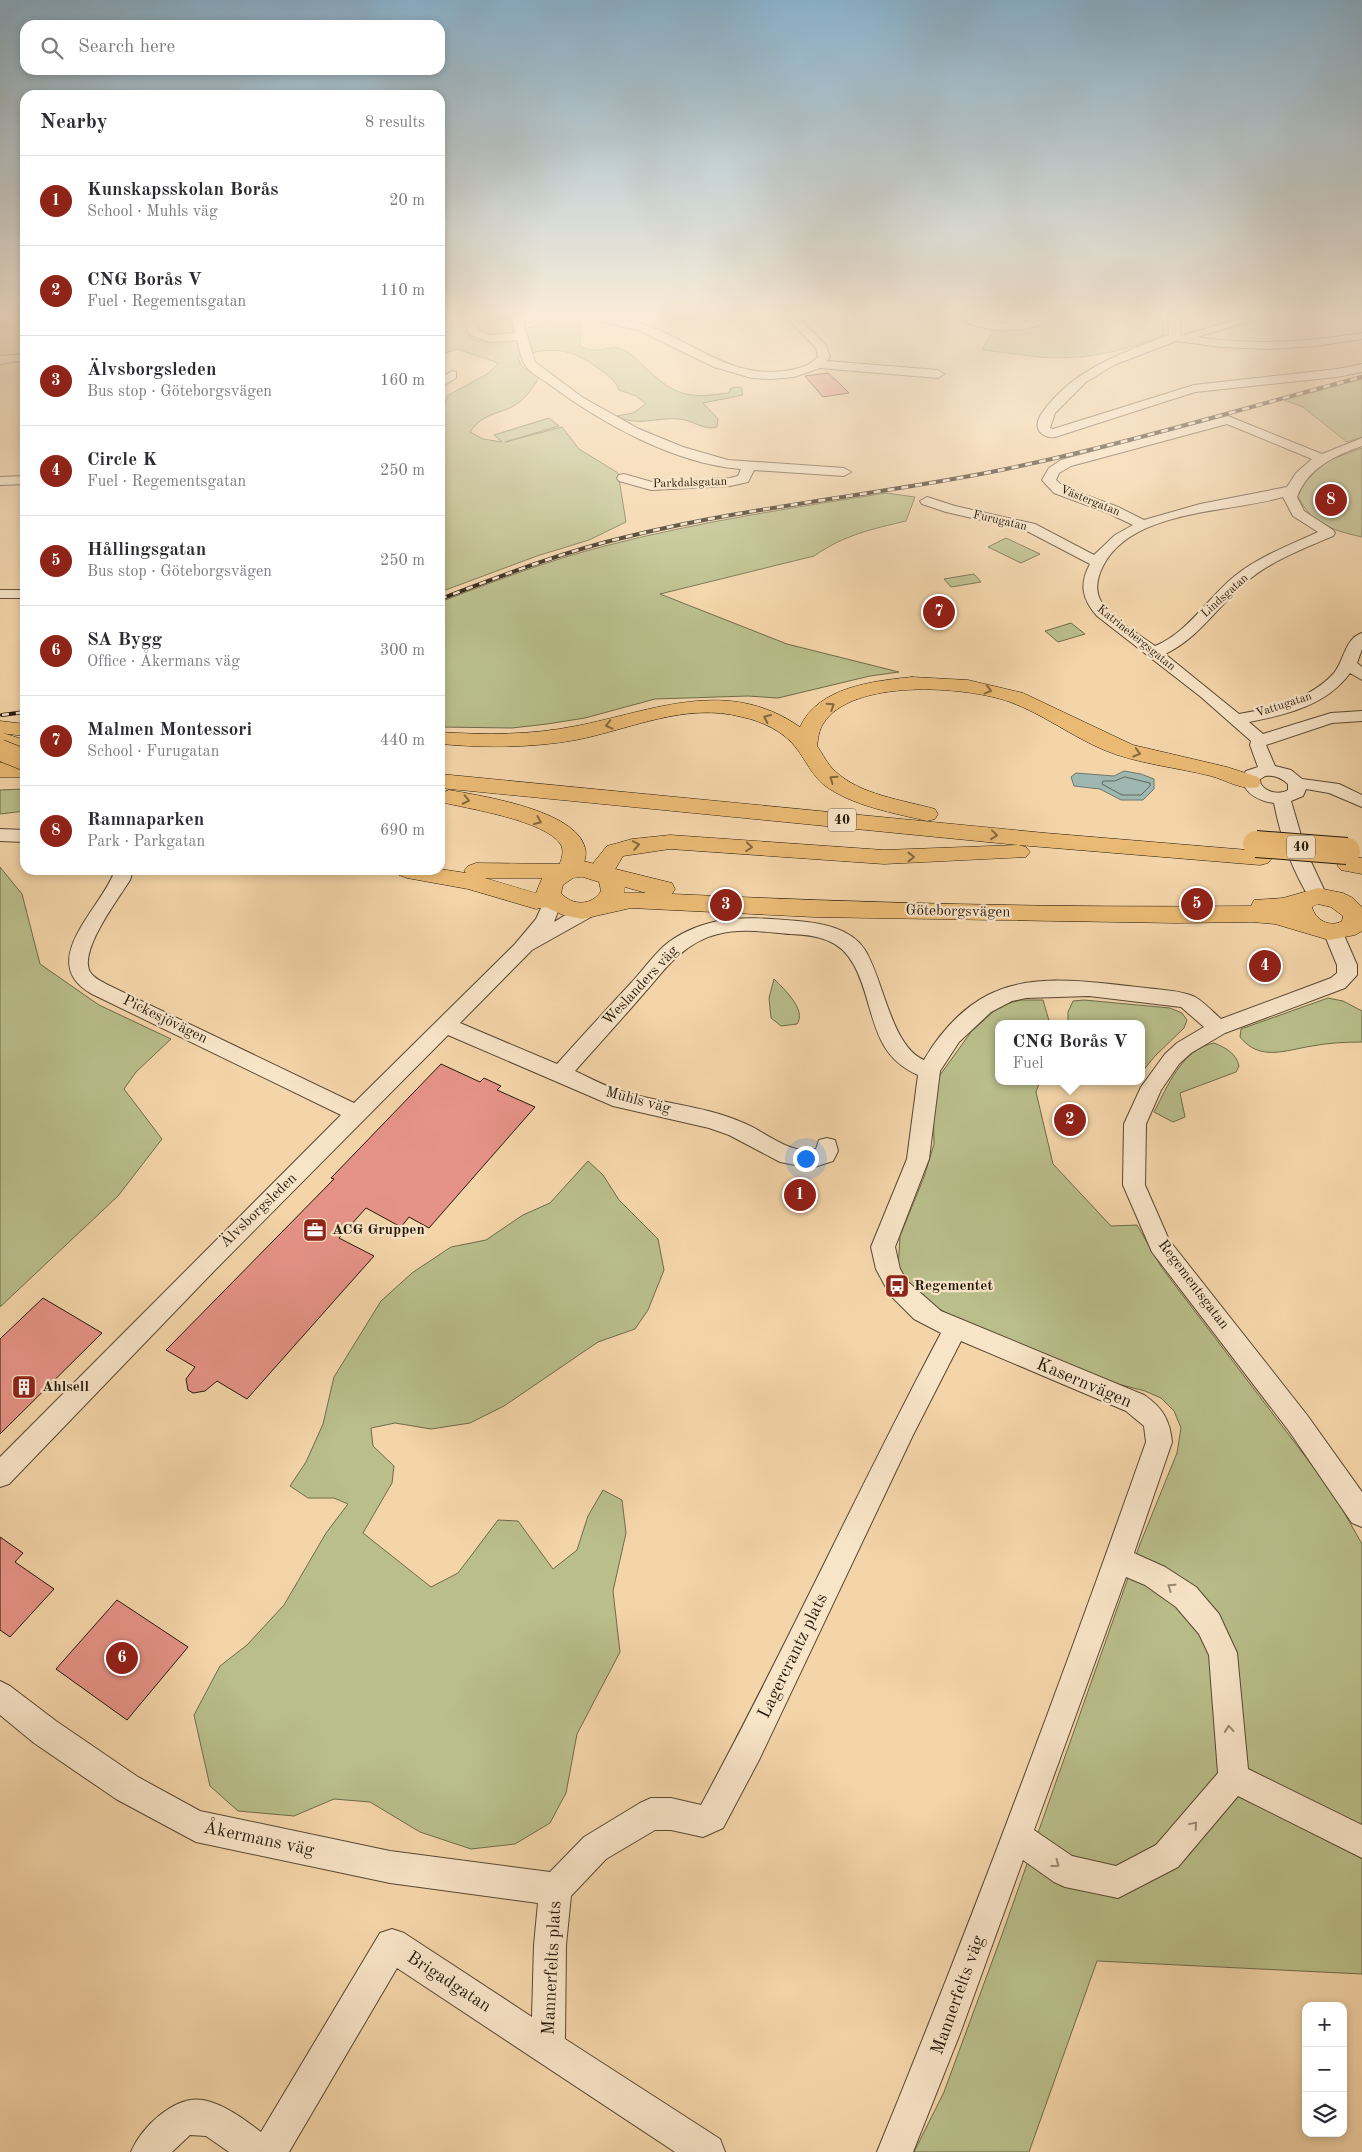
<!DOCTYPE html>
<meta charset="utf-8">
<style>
:root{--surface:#fff;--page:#f2f2f3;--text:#2b2b33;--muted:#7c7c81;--line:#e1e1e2;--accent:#8f2418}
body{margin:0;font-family:"Old Standard TT",serif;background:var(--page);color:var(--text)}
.controls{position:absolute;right:15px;bottom:15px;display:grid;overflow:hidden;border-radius:10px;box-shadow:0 2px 8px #0003}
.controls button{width:45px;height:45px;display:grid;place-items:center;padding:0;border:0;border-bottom:1px solid var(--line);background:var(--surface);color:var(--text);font:25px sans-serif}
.you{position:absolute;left:805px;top:1158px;width:18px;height:18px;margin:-12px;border:4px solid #fff;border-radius:50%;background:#1a73e8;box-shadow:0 0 0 8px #1a73e833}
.badge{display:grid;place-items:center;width:32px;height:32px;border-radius:50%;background:var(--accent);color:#fff;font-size:16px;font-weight:700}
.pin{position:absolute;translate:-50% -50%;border:2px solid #fff;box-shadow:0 1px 5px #0006}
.popup{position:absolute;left:995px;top:1020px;width:150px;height:65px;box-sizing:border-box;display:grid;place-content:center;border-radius:10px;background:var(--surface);filter:drop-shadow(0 1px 4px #0005);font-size:16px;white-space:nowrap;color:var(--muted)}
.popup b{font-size:19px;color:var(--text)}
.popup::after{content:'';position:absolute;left:50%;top:100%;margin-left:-10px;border:10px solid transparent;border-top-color:var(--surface)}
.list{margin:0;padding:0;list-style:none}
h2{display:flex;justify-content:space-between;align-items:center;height:65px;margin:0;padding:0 20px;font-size:21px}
h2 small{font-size:16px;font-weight:400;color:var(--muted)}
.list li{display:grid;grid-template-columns:32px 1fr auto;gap:15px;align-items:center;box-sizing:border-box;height:90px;padding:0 20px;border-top:1px solid var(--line)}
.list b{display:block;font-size:19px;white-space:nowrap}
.list p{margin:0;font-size:16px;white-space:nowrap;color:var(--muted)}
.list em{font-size:16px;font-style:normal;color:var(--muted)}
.icon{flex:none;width:28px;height:28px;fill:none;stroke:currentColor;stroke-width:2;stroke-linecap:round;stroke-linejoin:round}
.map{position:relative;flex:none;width:1362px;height:2152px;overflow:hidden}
.search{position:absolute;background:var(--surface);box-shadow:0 2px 8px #0003;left:20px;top:20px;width:425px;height:55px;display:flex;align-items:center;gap:12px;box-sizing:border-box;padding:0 18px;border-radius:15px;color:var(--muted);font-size:19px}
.panel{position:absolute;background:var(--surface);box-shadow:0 2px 8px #0003;left:20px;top:90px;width:425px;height:785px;border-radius:15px}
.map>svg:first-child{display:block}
</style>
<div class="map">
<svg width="1362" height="2152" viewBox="0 0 1362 2152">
<rect width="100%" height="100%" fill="#f4d5a9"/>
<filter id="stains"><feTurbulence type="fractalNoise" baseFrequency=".004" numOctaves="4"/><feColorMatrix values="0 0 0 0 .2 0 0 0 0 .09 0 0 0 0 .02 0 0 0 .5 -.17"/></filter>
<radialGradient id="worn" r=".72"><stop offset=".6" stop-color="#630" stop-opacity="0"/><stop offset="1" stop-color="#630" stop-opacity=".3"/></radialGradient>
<path fill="#b9be8a" stroke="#6e6b4a" d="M1053 316H1118L1127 321 1163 319 1164 335C1125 351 1082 361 1040 357 1020 355 1001 352 982 350 999 309 1026 340 1053 316Z
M454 320H461L470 338C504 352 511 332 540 324 553 320 567 321 580 321 583 328 578 338 580 346 597 356 610 344 621 349 632 353 639 362 648 370 677 398 692 398 729 393L731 388 741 387 743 395 703 403 718 419 717 427C704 431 693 420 679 419 657 417 636 427 617 416L633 413 646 404 636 396 619 390C615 379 607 375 598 368 569 347 552 347 518 356L521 366 539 378C534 385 528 395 521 401 504 415 485 410 470 432L483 439 502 442 494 435 549 418 559 426 505 442 562 427 579 449 618 473 626 522 589 540 537 556 440 592V419L447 396 487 374 499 363 457 349 440 355V336L449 330Z
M1362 379V437L1347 442 1303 407 1284 400Z
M1362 448V537C1331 530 1309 523 1296 492L1313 470 1327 461Z
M886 493 915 497 906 521C872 529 844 535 814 556L660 594 787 644 899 672 870 676 778 698 748 696 655 699 585 718 547 724 512 728 440 727V602C495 581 549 560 605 546 697 522 792 508 886 493Z
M1006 538 1040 554 1021 563 988 547Z
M974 574 981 582 951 587 944 579Z
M1071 623 1085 634 1058 642 1045 631Z
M25 789V811L0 814V790Z
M0 867 22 894 40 964 99 1005 171 1039 136 1072 124 1089 162 1139 118 1196 0 1307Z
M774 979C784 989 807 1010 797 1024L781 1026 771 1018 769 998Z
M1328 998 1343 1001 1362 1011V1042C1345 1042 1328 1043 1312 1046 1286 1050 1260 1062 1240 1037L1241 1029Z
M1021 1000H1043L1050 1024H999V1081H1040L1036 1092 1053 1164 1111 1226 1137 1225 1162 1268 1333 1493 1362 1544V1974L1097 1961 1029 2152H914L944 2092 1003 1932 1140 1544 1177 1453 1181 1428 1174 1411 1161 1398 1145 1391 1114 1383 953 1317 916 1295 898 1270 900 1236 924 1177 934 1144 933 1094 940 1075 971 1032 994 1011 1006 1004Z
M1084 1000 1170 1008 1182 1013 1187 1020 1184 1028 1155 1056 1141 1073V1024H1068V1012L1073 1001Z
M1214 1043C1226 1048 1236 1053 1239 1066L1236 1072 1180 1093 1185 1117 1173 1122 1154 1112C1168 1086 1181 1050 1214 1043Z
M588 1161 603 1175 619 1200 658 1239 664 1270 648 1310 635 1329 598 1342 504 1406 470 1423 431 1429 395 1423 371 1428 373 1446 394 1466 392 1483 363 1533 431 1587 458 1573 498 1520 518 1521 553 1569 577 1550 588 1516 603 1490 622 1500 626 1533 613 1591 620 1652 577 1734 566 1793 550 1823 515 1844 471 1849 420 1832 370 1802 334 1799 294 1816 238 1811 210 1786 194 1715 220 1666 247 1645 284 1605 326 1533 348 1504 334 1498H308L290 1486 306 1462 323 1424 334 1377 381 1301 412 1273 451 1247 486 1240 523 1215 550 1203Z"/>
<path fill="#9eb7b1" stroke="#6d776e" d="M1124 771 1141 774 1154 779V789L1143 800H1121L1100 789 1074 786 1071 777 1076 773 1114 776Z"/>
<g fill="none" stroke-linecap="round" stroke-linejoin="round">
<path stroke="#60685d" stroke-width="1" d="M1125 777 1150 783V786L1141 795H1122L1102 784 1103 781H1114Z"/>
</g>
<path fill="#e69387" stroke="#231809" d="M828 373 838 382 849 393 823 397 805 376Z
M441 1064 480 1082 484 1078 501 1086 497 1090 535 1107 429 1228 409 1217 401 1227 366 1208 339 1238 374 1256 247 1399 217 1381 205 1391 193 1393 188 1390 186 1379 195 1367 166 1350 334 1179 331 1178Z
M43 1298 102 1333 0 1434V1339Z
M0 1537 23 1553 15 1562 54 1589 10 1637 0 1630Z
M117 1600 188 1647 127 1720 56 1669Z"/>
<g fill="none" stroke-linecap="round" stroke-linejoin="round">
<defs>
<path id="minor" d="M444 316H456L444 329 440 330V321Z
M465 316H476L479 331 490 335 515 333 511 316H562L557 319 523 322 535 362 582 397 639 429 683 447 728 460 844 468 851 472 844 476 754 470 748 482 730 486 651 490 619 481 617 478 619 475 624 474 652 482 730 478 738 476 741 469C675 464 601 423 549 384 542 379 530 373 525 365 521 359 519 347 517 340L490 342 470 335Z
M577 316C600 316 622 318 645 325 694 341 728 378 784 371 797 369 808 367 818 357L816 348 785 316H797L826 345 830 357 827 361 938 370 944 374 938 378 820 368 794 377 771 379 752 378 714 367 638 330Z
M959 316C975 316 989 323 1006 323 1023 324 1037 316 1053 316 1035 335 977 335 959 316Z
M1168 316H1180L1181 335H1184L1249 316H1268L1197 337C1252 346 1307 342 1362 333V339L1315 346 1269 349 1222 347 1176 341 1114 365 1086 382 1055 413 1050 428 1053 429 1194 385 1337 369 1362 364V372L1337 377 1195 392 1055 437C1050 438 1046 437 1041 433 1035 427 1038 419 1042 413 1073 369 1122 353 1169 335Z
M25 354V360L0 364V356Z
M452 371 456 372V378L440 388V378Z
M1228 416 1322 454 1362 438V446C1334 456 1308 468 1297 497L1304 511 1333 530 1335 533 1333 536C1303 549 1270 561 1245 583 1218 606 1198 639 1165 654L1239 714C1273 708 1311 699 1334 673 1344 661 1345 638 1362 633V649L1357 663 1362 667V680L1350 673C1327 705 1286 715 1249 722L1263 734 1331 713 1362 711V721L1332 723 1266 745 1275 766 1291 770 1302 779 1339 784 1362 795V807L1329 793 1306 789 1303 796 1291 801 1305 849 1327 896 1325 900 1318 902 1311 900C1292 871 1281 838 1274 803 1259 801 1247 795 1241 780L1246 771 1258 767 1250 745 1251 741 1201 697 1097 616C1082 599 1079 584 1090 564L1025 530 946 512 922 504 920 501 927 497 955 506 1035 524 1094 555 1115 535 1133 525 1108 513 1054 493 1042 480 1049 468 1061 460ZM1227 424 1312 459 1296 473 1287 487 1200 504 1144 520 1118 507 1064 487 1056 480 1059 473 1071 466ZM1283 497 1293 516 1318 532C1290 545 1260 556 1236 575 1208 597 1189 632 1155 646 1140 635 1111 618 1102 603 1094 591 1097 578 1103 566 1132 509 1229 513 1283 497ZM1265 776C1275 775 1281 778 1288 784V790C1278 796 1263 792 1259 780Z
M25 476V484L0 485V477Z
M0 590H25V598H0Z
M0 829 25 830V842L0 841Z
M115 870H133L130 880C119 898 78 951 90 972 94 978 101 981 106 984L354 1103 515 944 536 919 546 897 553 895 560 897 562 901 554 922C567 915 583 901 598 905L601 909 598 913 532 950 460 1023 557 1064C581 1037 606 1010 631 983 642 971 652 957 664 946 679 933 699 925 718 921 744 916 772 919 798 921 821 923 851 928 865 950 884 981 891 1046 924 1060 939 1034 961 1009 988 995 1034 971 1096 983 1146 988 1161 990 1180 990 1195 997 1204 1002 1213 1012 1221 1019L1331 978 1337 973V965L1323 931 1326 926 1333 925 1340 926 1357 965V975L1345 988 1225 1033 1191 1053 1179 1064 1161 1090 1146 1124 1145 1185 1169 1240 1307 1415 1362 1492V1527L1352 1523 1289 1431 1152 1252 1123 1185 1124 1124 1141 1087 1165 1054 1177 1043 1204 1027 1181 1007 1089 996 1026 998 1012 1001 991 1012 959 1042 940 1071 929 1159 895 1247 900 1269 907 1281 941 1311 1144 1395C1162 1407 1170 1420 1172 1442L1134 1553 1165 1567 1196 1587 1219 1614 1237 1653 1248 1769 1362 1825V1858L1238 1796 1178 1867 1118 1898 1065 1887 1054 1882 1023 1860 961 2031 913 2152H877C973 1918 1062 1680 1146 1442L1144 1426 1126 1411 961 1341 913 1435 759 1760 723 1828 703 1837 671 1830H655L606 1859 571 1896 566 1945 565 2039 720 2139 725 2152H675L397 1968 289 2152H229L206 2136 190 2135 172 2152H131C141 2128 174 2095 203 2100 224 2104 244 2119 261 2132L380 1933 392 1929 404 1933 532 2017 534 1945 538 1903 390 1883 196 1842 116 1799 34 1743 0 1715V1681L10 1686 56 1721 138 1777 200 1811 390 1851 550 1872 584 1837 640 1803 651 1798H671L701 1805C785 1650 858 1489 941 1333L914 1319 890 1295 876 1269 871 1247 907 1159 918 1075C868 1053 876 1006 854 965 840 939 817 935 790 934 766 932 741 928 718 934 704 937 689 946 678 956 666 966 656 980 645 992 622 1019 598 1045 575 1071 592 1079 610 1089 628 1093 667 1104 709 1107 746 1124 767 1133 792 1156 816 1149L819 1140 827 1138 835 1140 838 1151 833 1161 811 1168 780 1162 729 1135 709 1128 613 1106 448 1035 214 1271 9 1484 0 1487V1457L341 1115 92 994C34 962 103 907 115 870ZM1126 1577 1145 1585 1176 1607 1199 1634 1209 1655 1218 1773 1156 1845 1116 1866 1072 1856 1034 1830Z"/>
<path id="major" d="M0 732 25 740V755L0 746Z
M583 861 672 883 675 889 672 894C865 903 1058 908 1251 906L1254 900 1283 898 1318 888 1343 893 1353 898 1362 907V931L1355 935 1329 940 1275 924 1252 922 1176 923 814 917 631 908 582 919 563 915 546 907 536 909 468 889 407 878 399 875 395 870 440 869 466 873 464 871 468 866 476 863 566 864ZM583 877 599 882 601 891C592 906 572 906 561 893L563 885 573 878ZM485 878H542L536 893ZM625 887 646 893H624ZM1318 904 1331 907 1343 916 1342 921C1330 928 1315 920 1312 907Z"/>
<path id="highway" d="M912 677 968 680 1023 693 1133 745 1227 767 1258 777 1261 782 1258 787C1242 791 1226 780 1211 776 1175 767 1138 764 1104 750 1071 736 1043 714 1010 702 966 686 851 678 823 724 819 730 818 739 817 746 823 754 827 764 835 771 860 795 903 800 935 809L938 814 935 819 927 821C894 813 852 806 824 785 812 775 806 761 797 749 785 732 762 721 742 717 686 702 631 729 576 740 531 748 485 748 440 744V732C485 735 532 735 576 726 653 711 727 676 800 727 818 687 873 681 912 677Z
M0 721 25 724V736L0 733Z
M0 763H25V777H0Z
M440 774 1045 833 1260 851 1268 853 1272 858 1268 863 1260 865 1018 845 1026 847 1030 852 1026 857 884 864 670 849 623 856 610 878 602 881 594 878 590 873 594 862 607 846 632 839 670 835 884 850 1018 845 440 788Z
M449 790C482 796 576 810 585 848 588 858 582 868 576 876L568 879 560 876 556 871C560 864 565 853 561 845 546 820 468 809 441 802L440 794Z
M1349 857 1362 858V874L1341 870 1337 865 1341 860Z"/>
</defs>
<use href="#minor" stroke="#574731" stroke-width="2"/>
<use href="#major" stroke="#231809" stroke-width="1"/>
<use href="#highway" stroke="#231809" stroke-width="1"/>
<use href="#minor" fill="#f8e4c7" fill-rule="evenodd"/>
<use href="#major" fill="#eaba74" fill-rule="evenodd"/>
<use href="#highway" fill="#eaba74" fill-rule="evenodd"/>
<defs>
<path id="rail" d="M440 599C501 576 562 552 626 537 751 506 880 495 1006 469 1126 444 1244 408 1362 377
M2 715 25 712"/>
</defs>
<use href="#rail" stroke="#231809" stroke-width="4"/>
<use href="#rail" stroke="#f8e4c7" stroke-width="2.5" stroke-dasharray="7" stroke-linecap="butt"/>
<defs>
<path id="major-bridge" d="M0 750 25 760"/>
<path id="highway-bridge" d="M1256 844 1347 851"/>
</defs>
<use href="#major-bridge" stroke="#231809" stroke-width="22" stroke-linecap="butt"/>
<use href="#highway-bridge" stroke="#231809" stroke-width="28" stroke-linecap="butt"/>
<use href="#major-bridge" stroke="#eaba74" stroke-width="21"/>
<use href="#highway-bridge" stroke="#eaba74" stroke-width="26"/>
</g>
<defs><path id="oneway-chevron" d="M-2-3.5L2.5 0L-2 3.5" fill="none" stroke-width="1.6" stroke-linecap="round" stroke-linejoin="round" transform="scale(1.25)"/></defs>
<g stroke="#86693e">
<use href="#oneway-chevron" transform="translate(988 690) rotate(14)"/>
<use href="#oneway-chevron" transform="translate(831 706) rotate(-33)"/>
<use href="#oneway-chevron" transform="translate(767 718) rotate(-155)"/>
<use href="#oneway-chevron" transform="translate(609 725) rotate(166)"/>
<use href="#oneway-chevron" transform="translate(1137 753) rotate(16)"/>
<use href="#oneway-chevron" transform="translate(833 779) rotate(-145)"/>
<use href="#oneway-chevron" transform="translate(466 800) rotate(12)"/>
<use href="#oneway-chevron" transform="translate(538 821) rotate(23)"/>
<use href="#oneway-chevron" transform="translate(994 835) rotate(6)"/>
<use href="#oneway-chevron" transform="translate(636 845) rotate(-10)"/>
<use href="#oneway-chevron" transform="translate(749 847) rotate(5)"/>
<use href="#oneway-chevron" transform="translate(911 857)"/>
</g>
<g stroke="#988872">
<use href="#oneway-chevron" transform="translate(1171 1587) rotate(-146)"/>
<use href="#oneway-chevron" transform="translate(1229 1729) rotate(-95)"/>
<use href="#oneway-chevron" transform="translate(1194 1825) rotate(-50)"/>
<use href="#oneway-chevron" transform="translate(1056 1864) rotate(36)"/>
</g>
<linearGradient id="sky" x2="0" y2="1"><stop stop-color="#8ab5d2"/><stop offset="0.51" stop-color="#faecd8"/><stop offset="1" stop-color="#faecd8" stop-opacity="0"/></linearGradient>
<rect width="1362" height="618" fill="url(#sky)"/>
<defs>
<symbol id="office-square" viewBox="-11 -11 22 22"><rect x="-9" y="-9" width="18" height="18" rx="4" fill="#8f2418" stroke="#f8e4c7"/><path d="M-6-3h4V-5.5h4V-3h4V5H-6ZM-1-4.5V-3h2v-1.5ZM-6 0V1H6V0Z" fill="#fff"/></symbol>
<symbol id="bus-square" viewBox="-11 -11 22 22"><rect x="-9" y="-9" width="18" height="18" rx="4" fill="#8f2418" stroke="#f8e4c7"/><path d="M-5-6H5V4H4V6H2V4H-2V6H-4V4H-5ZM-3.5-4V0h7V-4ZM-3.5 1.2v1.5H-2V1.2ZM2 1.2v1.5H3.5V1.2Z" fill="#fff"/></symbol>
<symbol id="building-square" viewBox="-11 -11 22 22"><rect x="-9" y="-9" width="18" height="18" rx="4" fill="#8f2418" stroke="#f8e4c7"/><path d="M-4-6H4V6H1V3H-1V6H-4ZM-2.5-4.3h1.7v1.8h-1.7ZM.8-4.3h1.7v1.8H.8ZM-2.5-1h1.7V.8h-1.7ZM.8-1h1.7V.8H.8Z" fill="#fff"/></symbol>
</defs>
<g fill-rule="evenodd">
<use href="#office-square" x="301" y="1216" width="28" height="28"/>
<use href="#bus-square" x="883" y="1272" width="28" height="28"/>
<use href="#building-square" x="10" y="1373" width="28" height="28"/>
</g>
<g text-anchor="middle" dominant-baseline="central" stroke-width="4.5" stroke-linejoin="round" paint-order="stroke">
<g font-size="12" fill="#231809" stroke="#f8e4c7">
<text transform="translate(690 483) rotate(-2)">Parkdalsgatan</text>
<text transform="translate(1090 501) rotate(22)">Västergatan</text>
<text transform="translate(1000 521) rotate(13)">Furugatan</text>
<text transform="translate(1225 596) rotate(-42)">Lindsgatan</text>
<text transform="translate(1136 638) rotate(39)">Katrinebergsgatan</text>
<text transform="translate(1284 705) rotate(-18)">Vattugatan</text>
</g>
<g fill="#f8e4c7" stroke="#635542" stroke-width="1">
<rect x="828" y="808.5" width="28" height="23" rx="4"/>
<rect x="1287" y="835.5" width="28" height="23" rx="4"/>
</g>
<g font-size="14" font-weight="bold" fill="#231809">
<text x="842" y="820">40</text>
<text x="1301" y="847">40</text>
</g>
<g font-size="15" fill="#231809" stroke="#f8e4c7">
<text transform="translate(958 912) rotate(1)">Göteborgsvägen</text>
<text transform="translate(641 986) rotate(-47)">Weslanders väg</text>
<text transform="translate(165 1020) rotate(26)">Pickesjövägen</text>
<text transform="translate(638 1101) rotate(15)">Muhls väg</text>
<text transform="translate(259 1211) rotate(-44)">Älvsborgsleden</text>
<text transform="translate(1193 1285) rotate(53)">Regementsgatan</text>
</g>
<g font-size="15" font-weight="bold" fill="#231809" stroke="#f8e4c7" text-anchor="start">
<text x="332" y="1230">ACG Gruppen</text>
<text x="914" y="1286">Regementet</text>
<text x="42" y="1387">Ahlsell</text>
</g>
<g font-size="18" fill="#231809" stroke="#f8e4c7">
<text transform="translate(1084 1383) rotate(23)">Kasernvägen</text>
<text transform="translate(793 1656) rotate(-64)">Lagercrantz plats</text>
<text transform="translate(259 1839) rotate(12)">Åkermans väg</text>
<text transform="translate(552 1968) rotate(-87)">Mannerfelts plats</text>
<text transform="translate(449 1982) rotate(33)">Brigadgatan</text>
<text transform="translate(958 1995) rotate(-70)">Mannerfelts väg</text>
</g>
</g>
<rect width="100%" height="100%" filter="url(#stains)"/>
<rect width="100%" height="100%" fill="url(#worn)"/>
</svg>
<div class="controls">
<button>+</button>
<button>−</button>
<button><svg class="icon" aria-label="layers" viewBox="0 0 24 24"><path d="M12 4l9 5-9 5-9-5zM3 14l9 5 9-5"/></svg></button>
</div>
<div class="you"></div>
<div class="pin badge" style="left:800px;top:1195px">1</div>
<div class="pin badge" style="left:1070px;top:1120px">2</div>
<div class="popup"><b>CNG Borås V</b>Fuel</div>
<div class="pin badge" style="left:726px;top:905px">3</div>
<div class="pin badge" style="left:1265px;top:966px">4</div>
<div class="pin badge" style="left:1197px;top:904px">5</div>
<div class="pin badge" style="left:122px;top:1658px">6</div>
<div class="pin badge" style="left:939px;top:612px">7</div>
<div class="pin badge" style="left:1331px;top:500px">8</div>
<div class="search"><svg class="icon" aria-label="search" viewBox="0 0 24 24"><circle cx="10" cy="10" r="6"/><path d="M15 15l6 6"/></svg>Search here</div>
<section class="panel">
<h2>Nearby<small>8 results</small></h2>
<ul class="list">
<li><span class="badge">1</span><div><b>Kunskapsskolan Borås</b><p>School · Muhls väg</p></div><em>20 m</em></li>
<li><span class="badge">2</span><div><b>CNG Borås V</b><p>Fuel · Regementsgatan</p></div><em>110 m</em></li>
<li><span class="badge">3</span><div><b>Älvsborgsleden</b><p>Bus stop · Göteborgsvägen</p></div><em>160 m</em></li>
<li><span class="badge">4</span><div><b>Circle K</b><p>Fuel · Regementsgatan</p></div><em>250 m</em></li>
<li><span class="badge">5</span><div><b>Hållingsgatan</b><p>Bus stop · Göteborgsvägen</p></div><em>250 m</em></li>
<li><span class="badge">6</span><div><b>SA Bygg</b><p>Office · Åkermans väg</p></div><em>300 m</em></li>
<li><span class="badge">7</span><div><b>Malmen Montessori</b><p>School · Furugatan</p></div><em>440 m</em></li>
<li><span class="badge">8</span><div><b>Ramnaparken</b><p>Park · Parkgatan</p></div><em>690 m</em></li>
</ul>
</section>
</div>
